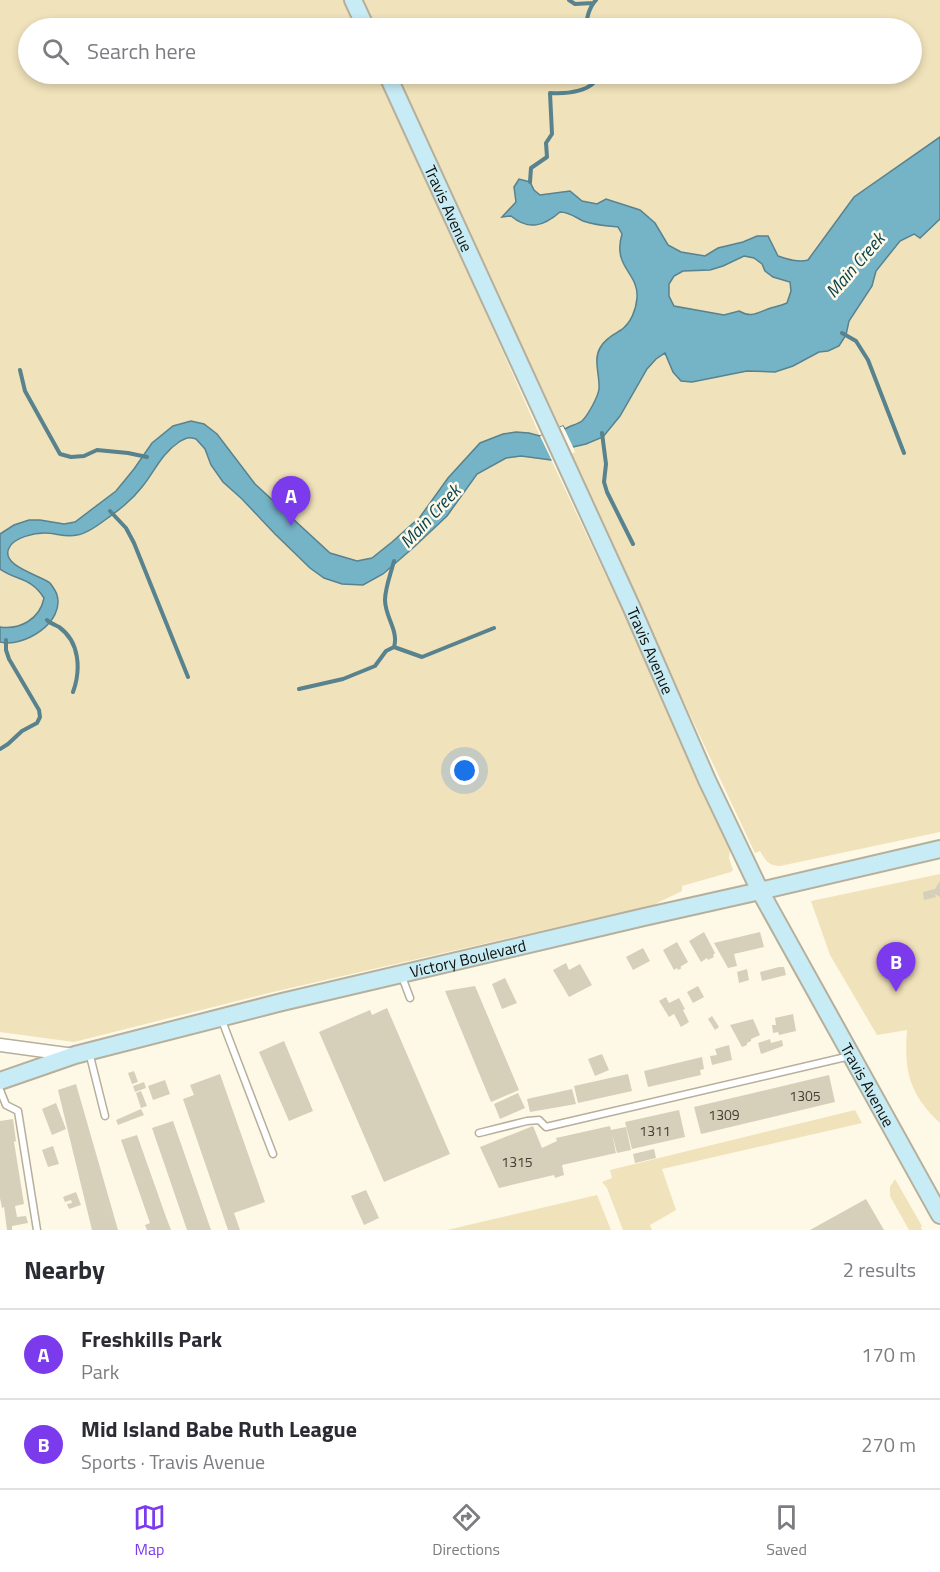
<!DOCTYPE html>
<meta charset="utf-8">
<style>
:root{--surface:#fff;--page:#f7f7f7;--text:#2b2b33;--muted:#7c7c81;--line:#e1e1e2;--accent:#7c3aed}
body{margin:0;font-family:"Titillium Web",sans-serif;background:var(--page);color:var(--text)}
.you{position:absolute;left:465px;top:771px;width:21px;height:21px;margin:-15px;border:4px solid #fff;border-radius:50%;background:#1a73e8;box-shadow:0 0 0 9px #1a73e833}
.badge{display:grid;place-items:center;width:39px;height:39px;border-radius:50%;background:var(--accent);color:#fff;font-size:20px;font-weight:700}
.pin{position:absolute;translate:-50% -50px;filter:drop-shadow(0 2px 3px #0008)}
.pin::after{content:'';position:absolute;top:32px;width:21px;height:18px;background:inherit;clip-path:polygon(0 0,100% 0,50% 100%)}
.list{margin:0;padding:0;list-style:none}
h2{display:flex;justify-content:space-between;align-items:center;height:78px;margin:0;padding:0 24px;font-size:26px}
h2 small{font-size:20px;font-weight:400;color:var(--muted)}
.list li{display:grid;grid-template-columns:39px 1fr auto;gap:18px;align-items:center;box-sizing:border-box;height:90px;padding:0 24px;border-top:2px solid var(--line)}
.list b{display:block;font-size:22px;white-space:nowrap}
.list p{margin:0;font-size:20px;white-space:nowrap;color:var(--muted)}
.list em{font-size:20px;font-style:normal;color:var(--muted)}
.icon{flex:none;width:33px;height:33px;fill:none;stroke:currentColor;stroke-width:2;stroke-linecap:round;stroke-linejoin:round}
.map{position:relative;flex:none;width:940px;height:1230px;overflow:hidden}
.search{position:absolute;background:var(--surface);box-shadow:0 3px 9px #0003;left:18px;right:18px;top:18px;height:66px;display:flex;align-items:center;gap:15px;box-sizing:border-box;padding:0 21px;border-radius:33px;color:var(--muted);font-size:22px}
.sheet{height:258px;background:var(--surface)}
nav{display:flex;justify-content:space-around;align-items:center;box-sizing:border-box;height:84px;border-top:2px solid var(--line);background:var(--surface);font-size:16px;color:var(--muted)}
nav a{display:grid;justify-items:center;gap:3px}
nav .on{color:var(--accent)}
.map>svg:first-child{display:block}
</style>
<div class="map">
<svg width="940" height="1230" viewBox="0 0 940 1230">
<rect width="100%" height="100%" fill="#fef8e6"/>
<path fill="#f0e2ba" d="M0 0H347L360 28H28V74H380L540 436 612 589 636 636 730 850 729 858 733 870 731 872 682 886V891L653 905 273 992 74 1042 0 1032Z
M363 0H940V832L780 866C769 866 765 860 760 851L755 853 602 528 571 454 575 452 563 426 560 427 396 74H912V28H376Z
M940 874V1123C909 1094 904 1071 907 1030L877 1035 830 955 811 901Z
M855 1110 862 1123 662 1169 676 1210 650 1225 652 1230H623L607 1188 602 1182 612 1178 610 1170Z
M895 1179 922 1226 921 1227 922 1230H909L890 1196V1187Z
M597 1195 611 1230H447Z"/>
<path fill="#75b3c7" stroke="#57828e" stroke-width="1.5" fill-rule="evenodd" d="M940 137V219L920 238 914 234 900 241 876 271 872 286 849 321 846 335 839 346 828 351 819 352 793 366 775 372 747 371 692 382 681 381 673 372 665 353 656 359 647 369 620 416 603 437 586 444 573 447 551 460 521 456 506 458 477 474 447 516 414 547 383 574 363 585 342 584 324 578 310 568 275 534 242 499 223 482 211 465 205 449 196 439C193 438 190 437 187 438 186 438 181 441 179 442 161 454 155 471 142 487 131 501 119 510 105 520 97 526 86 534 77 535 66 538 56 533 45 533 35 533 14 537 9 548 0 566 40 575 50 583 52 586 56 591 57 595 65 622 24 648 0 642V627C20 630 40 619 44 598 31 577 17 581 0 569V534L14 525 29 520H40L64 524 75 522 116 491 134 469 152 443 173 426 191 421 204 424 217 434 255 484 330 553 357 561 372 558 392 542 420 517 448 478 480 443 503 434 516 432 529 433 540 436 563 426 565 429C570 426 578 424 582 421 588 415 598 397 599 389 600 375 593 360 600 348 605 339 613 335 621 330 631 323 636 310 637 298 639 272 612 268 622 234L618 227C607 226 594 225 583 221 575 217 569 212 560 212 544 226 529 231 511 216L502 217 516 202 514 187 519 179 530 182 534 190 540 195 570 191 582 201 597 204 606 199 640 210 655 223 668 245 681 252 705 256 718 248 743 242 757 236H768L778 256C787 259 799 263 808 260L854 197ZM744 256 754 258 762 264 765 271 773 277 790 282 791 291 787 303C780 306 774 307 768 309 757 313 751 318 739 311L724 315 674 306 669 296V284L674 276 683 271 710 270 723 266Z"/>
<path fill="#fef8e6" d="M563 426 574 449 553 463 540 436Z"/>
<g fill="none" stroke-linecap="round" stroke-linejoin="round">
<path stroke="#57828e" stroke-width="4" d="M569 0 575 4 593 3
M587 28C585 20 590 6 596 0
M530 182 531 168 547 157 546 143 552 134 550 93C566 94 594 92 599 74
M842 333 856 341 868 360 904 453
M20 370 25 391 60 454 71 457 84 456 97 450 128 453 147 457
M602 433 606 464 604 482 607 492 633 544
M110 511 126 528 134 543 188 677
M47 620C50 623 55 625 59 627 80 642 81 670 73 692
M394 647 422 657 494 628
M299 689 343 679 375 666 386 651 394 647C399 631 385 617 385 600 385 588 391 573 394 561
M0 749 8 744 22 731 37 723 40 717 39 710 9 659 6 650V640"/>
</g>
<path fill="#d6cfba" d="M940 881V897L935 894 936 897 924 900 923 892 935 889Z
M704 932 715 953 713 955 714 957 708 960 707 958 701 962 689 941Z
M760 932 764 947 734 954 737 966 728 968 714 943Z
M677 942 688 962 680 967 682 968 678 970 677 968 674 970 663 950Z
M643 948 650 961 633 970 626 957Z
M566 963 569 970 580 964 592 985 569 997 553 970Z
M779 967H784L786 975 762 981 760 972Z
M747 969 749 980 739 983 737 972Z
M505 978 517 1003 502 1009 492 984Z
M475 986 519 1090 491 1102 445 991Z
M698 986 704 997 693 1003 687 992Z
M666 997 669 1003 679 998 685 1009 683 1010 689 1022 681 1027 674 1014 669 1017 659 1001Z
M387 1008 450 1154 384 1182 319 1032 370 1010 372 1015Z
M793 1014 796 1031 779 1035 778 1032 773 1033 772 1025H776L775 1018Z
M712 1016 719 1027 715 1030 708 1019Z
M753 1019 760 1035 751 1039V1041L747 1043V1045L742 1047 730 1025Z
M770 1039 771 1043 782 1040 783 1046 761 1054 758 1043Z
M284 1041 313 1111 289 1121 259 1052Z
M729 1045 732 1060 712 1065 710 1056 717 1055 715 1049Z
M602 1054 609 1070 595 1076 588 1059Z
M702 1057 704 1069 700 1070 701 1075 648 1087 644 1071Z
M134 1071 138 1082 132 1084 128 1073Z
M220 1074 265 1202 234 1213 240 1230H228L183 1099 194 1095 190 1085Z
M628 1074 632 1091 578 1103 574 1086Z
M829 1075 835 1102 701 1134 694 1107Z
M165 1080 170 1094 153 1100 148 1086Z
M144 1082 146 1088 135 1092 133 1086Z
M76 1084 118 1230H92L58 1090Z
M572 1089 576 1104 530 1112 527 1099Z
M141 1091 147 1106 141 1108 136 1093Z
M518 1093 525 1108 500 1119 494 1104Z
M56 1103 66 1129 52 1135 42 1109Z
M141 1109 144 1115 118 1125 116 1120Z
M679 1110 685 1137 632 1149 625 1122Z
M13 1119 16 1141 14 1142 24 1204 15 1206 17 1217 26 1216 28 1223 12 1226V1230H7L4 1207 2 1208 0 1198V1121Z
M173 1121 211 1230H187L152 1128Z
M533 1126 542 1148 557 1141 556 1138 610 1126 611 1130 626 1127 631 1150 617 1153 612 1134 616 1153 562 1165 564 1175 555 1178 554 1175 499 1188 480 1147Z
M137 1135 166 1217 171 1230H147L145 1225 150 1223 121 1140Z
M53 1146 59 1164 48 1167 42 1150Z
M654 1149 656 1158 635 1163 633 1154Z
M366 1190 379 1218 364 1225 351 1196Z
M76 1192 81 1205 69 1209 67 1204 72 1203 71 1200 65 1202 63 1197Z
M866 1199 884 1230H810Z"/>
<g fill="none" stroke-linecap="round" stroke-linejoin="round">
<defs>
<path id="lane" d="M401 974 410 998
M221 1018 273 1154
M89 1052 105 1116
M0 1090 6 1105 18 1111 37 1230
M479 1133 527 1121 539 1120 546 1127 850 1056"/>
<path id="street" d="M0 1045 74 1055"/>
<g id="secondary">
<path d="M353 0 366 28"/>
<path id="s1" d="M387 74 631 606 707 780 760 891 940 1215"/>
<path id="s2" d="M0 1081 75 1055 282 1002 644 917 760 891 940 849"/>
</g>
</defs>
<use href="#lane" stroke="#b6af9b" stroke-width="9"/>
<use href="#street" stroke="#b6af9b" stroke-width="15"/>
<use href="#secondary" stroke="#b6af9b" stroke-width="20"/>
<use href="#lane" stroke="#fff" stroke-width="6"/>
<use href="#street" stroke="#fff" stroke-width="12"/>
<use href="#secondary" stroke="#c7ecf5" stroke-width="16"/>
</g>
<g text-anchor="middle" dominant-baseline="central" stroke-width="5" stroke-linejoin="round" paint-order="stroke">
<g font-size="14" fill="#423f34">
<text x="805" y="1095">1305</text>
<text x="724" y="1114">1309</text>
<text x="655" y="1130">1311</text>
<text x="517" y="1161">1315</text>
</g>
<g font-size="16" fill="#110f08" stroke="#fef8e6">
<text stroke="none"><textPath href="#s1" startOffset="148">Travis Avenue</textPath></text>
<text stroke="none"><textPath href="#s1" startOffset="634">Travis Avenue</textPath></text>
<text stroke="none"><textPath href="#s2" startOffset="484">Victory Boulevard</textPath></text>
<text stroke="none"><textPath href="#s1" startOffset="1120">Travis Avenue</textPath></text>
</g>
<g font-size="18" font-style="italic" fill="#084250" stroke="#fef8e6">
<text transform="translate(855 265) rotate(-49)">Main Creek</text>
<text transform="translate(430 516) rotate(-47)">Main Creek</text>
</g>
</g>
</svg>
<div class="you"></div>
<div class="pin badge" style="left:291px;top:526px">A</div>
<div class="pin badge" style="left:896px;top:992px">B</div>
<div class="search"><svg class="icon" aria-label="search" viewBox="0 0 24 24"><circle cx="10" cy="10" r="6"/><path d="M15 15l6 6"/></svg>Search here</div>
</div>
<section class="sheet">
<h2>Nearby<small>2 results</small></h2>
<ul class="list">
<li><span class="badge">A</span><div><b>Freshkills Park</b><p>Park</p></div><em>170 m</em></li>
<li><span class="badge">B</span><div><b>Mid Island Babe Ruth League</b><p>Sports · Travis Avenue</p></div><em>270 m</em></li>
</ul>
</section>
<nav>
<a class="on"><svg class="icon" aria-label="map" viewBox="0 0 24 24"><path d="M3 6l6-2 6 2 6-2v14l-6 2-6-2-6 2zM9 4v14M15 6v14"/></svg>Map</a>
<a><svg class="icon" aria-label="directions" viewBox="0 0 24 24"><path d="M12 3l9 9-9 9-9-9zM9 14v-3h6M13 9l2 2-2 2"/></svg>Directions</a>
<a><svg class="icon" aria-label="saved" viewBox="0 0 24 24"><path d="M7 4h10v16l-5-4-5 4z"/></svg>Saved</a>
</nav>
